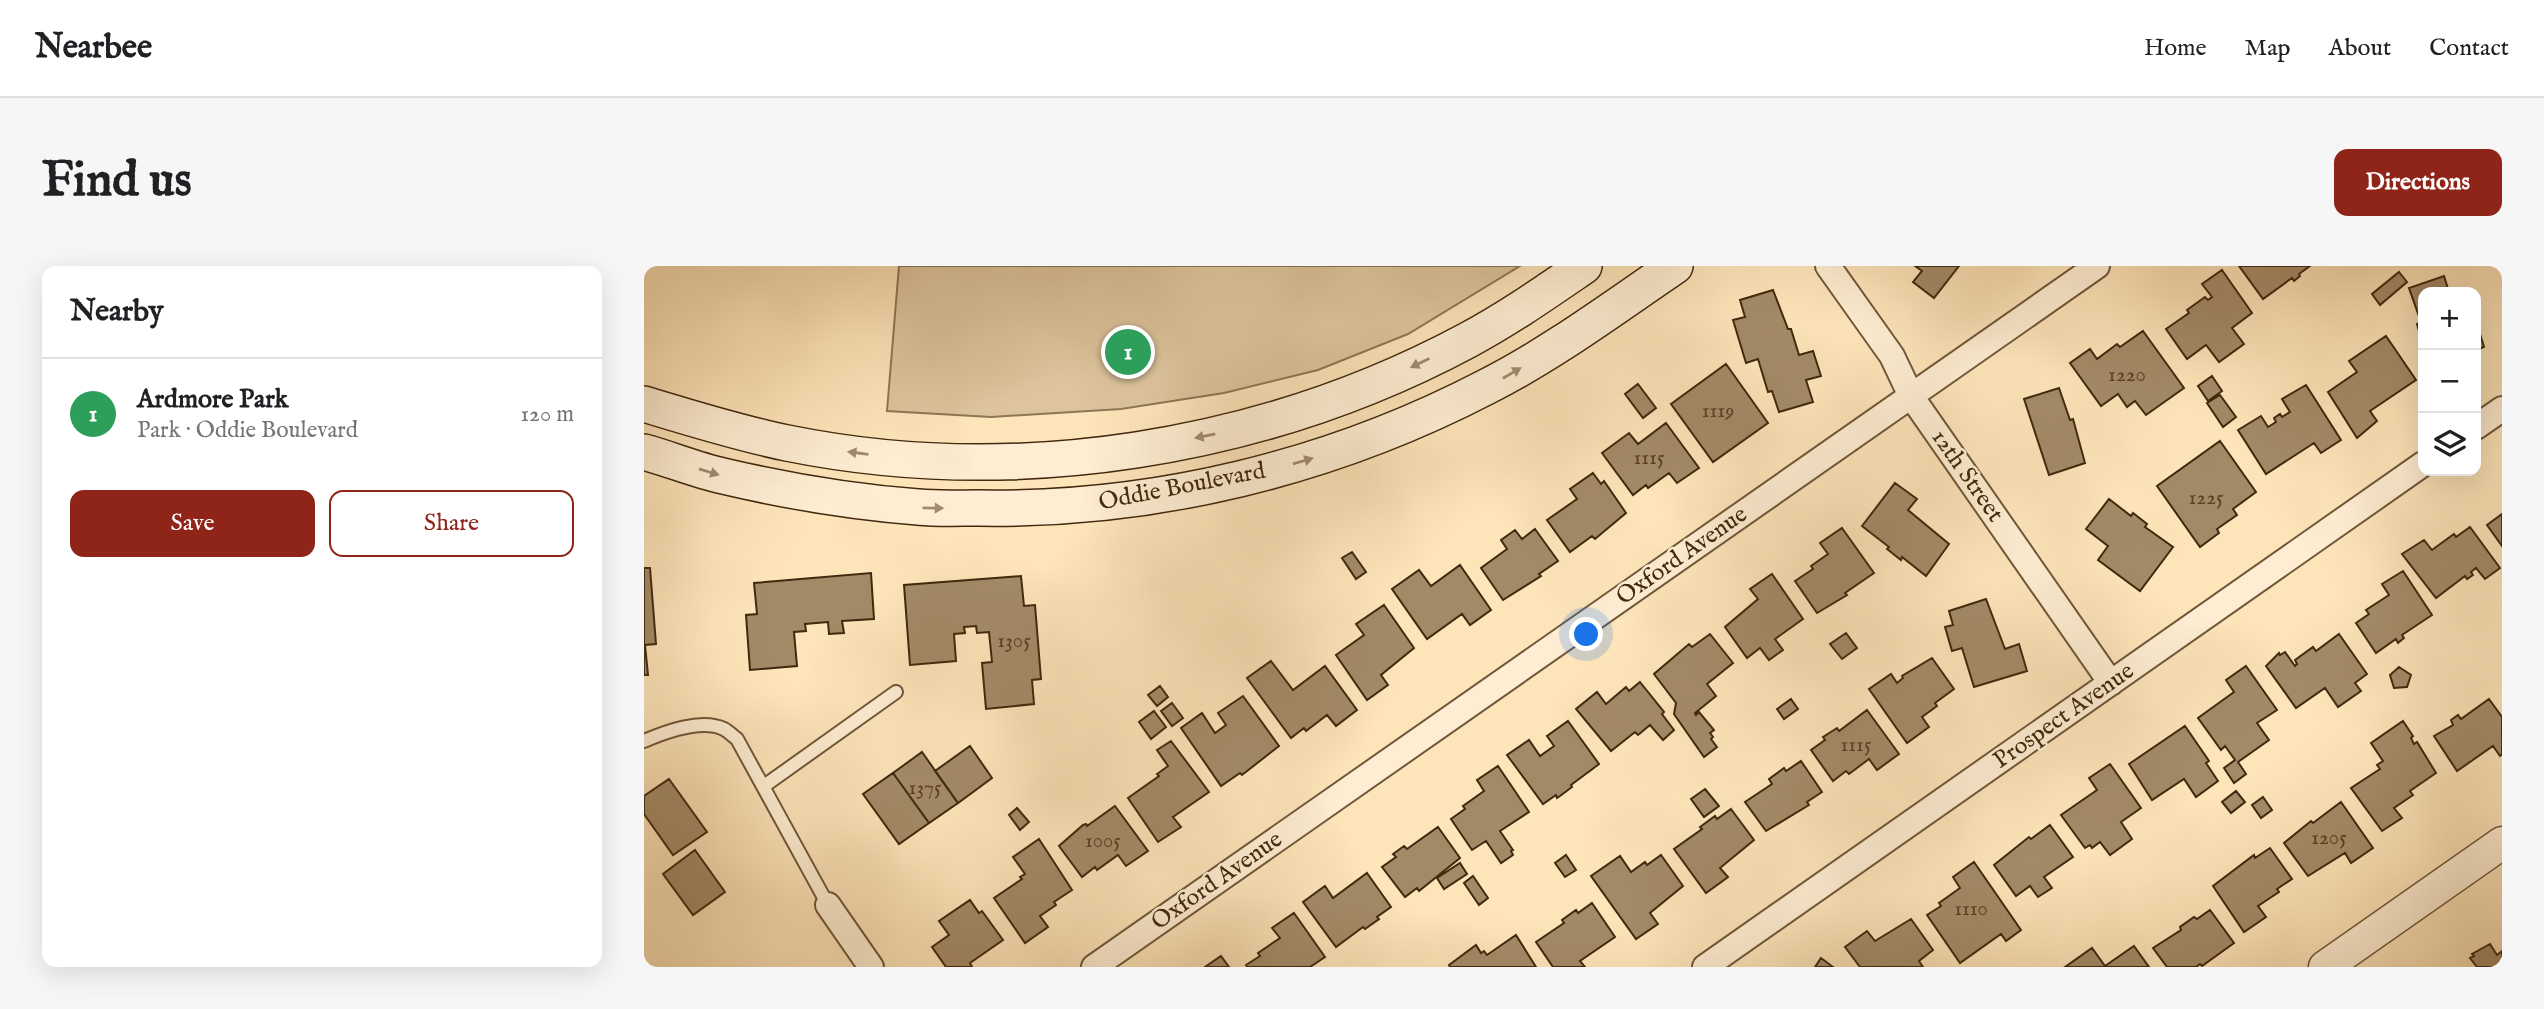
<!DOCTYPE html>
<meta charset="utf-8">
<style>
:root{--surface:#fff;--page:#f6f6f6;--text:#202124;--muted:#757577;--line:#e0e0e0;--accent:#8f2418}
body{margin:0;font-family:"IM FELL English",serif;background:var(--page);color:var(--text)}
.controls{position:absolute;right:21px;top:21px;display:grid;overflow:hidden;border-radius:14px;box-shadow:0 7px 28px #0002}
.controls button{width:63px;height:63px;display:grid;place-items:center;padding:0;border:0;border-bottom:2px solid var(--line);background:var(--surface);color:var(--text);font:35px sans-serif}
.you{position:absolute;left:943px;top:369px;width:24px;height:24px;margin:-18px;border:5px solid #fff;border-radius:50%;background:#1a73e8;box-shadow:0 0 0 10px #1a73e833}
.badge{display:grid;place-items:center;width:46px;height:46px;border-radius:50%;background:var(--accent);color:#fff;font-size:23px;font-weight:700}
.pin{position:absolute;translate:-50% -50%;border:4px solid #fff;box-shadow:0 2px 7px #0006}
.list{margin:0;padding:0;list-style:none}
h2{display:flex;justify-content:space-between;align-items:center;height:91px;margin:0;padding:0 28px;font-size:30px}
h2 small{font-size:23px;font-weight:400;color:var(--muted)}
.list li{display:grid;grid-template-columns:46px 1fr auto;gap:21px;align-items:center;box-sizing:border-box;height:112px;padding:0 28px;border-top:2px solid var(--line)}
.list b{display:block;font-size:26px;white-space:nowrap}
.list p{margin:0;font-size:23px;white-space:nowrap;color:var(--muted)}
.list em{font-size:23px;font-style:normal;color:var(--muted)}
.actions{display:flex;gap:14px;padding:21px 28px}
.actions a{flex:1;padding:16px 0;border:2px solid var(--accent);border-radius:14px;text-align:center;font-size:24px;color:var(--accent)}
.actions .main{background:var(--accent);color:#fff}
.icon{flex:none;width:38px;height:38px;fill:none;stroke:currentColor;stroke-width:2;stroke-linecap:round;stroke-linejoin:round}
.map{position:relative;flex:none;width:1858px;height:701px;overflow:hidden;border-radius:14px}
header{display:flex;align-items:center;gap:42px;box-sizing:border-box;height:98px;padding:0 35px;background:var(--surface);border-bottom:2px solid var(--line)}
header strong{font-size:33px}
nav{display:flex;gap:38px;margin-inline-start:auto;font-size:24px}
.intro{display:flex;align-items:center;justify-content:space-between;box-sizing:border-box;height:168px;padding:0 42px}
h1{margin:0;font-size:49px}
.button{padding:18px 32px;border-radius:14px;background:var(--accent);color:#fff;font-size:24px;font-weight:700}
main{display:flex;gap:42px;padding:0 42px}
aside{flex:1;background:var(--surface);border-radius:14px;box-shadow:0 7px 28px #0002}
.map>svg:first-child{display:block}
</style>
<header>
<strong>Nearbee</strong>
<nav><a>Home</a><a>Map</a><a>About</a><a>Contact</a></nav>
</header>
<div class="intro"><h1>Find us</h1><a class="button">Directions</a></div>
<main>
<aside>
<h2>Nearby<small></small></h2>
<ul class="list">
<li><span class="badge" style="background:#2e9e5b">1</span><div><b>Ardmore Park</b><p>Park · Oddie Boulevard</p></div><em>120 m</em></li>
</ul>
<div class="actions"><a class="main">Save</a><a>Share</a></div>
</aside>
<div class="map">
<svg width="1858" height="701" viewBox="0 0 1858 701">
<rect width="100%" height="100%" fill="#fde4b9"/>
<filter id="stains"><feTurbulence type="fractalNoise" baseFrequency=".00286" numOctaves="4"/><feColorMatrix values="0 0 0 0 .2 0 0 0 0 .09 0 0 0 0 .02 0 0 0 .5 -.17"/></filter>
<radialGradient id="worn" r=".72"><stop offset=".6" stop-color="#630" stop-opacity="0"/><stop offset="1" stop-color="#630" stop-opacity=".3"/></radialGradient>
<path fill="#ddc49c" stroke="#8f7655" stroke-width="2" d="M255 0H876L764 68 674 104 580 127 477 143 347 151 243 145Z"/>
<path fill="#a38a67" stroke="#41280e" stroke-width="2" d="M1271 0H1315L1290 32 1269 16 1278 5Z
M1595 0H1666L1655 8 1656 10 1650 15 1648 12 1619 33Z
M1578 4 1608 47 1588 62 1600 78 1575 96 1562 79 1543 93 1522 63 1545 47 1543 44 1561 31 1564 34 1568 31 1558 18Z
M1755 6 1763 16 1736 39 1728 28Z
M1800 10 1805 26H1779V65H1775L1773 58 1777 56 1765 22Z
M1129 24 1144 63H1147L1155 89 1169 85 1177 110 1162 114 1169 136 1135 146 1128 125 1124 126 1114 93 1102 97 1089 54 1101 51 1096 34Z
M1833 58 1840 81 1832 84V59Z
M1499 65 1540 122 1502 149 1491 135 1483 141 1474 128 1457 140 1426 97 1446 83 1453 93 1473 78 1476 81Z
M1742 70 1772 114 1726 145 1733 155 1713 172 1684 126 1713 106 1705 95Z
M1082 98 1124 157 1069 196 1027 138Z
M1568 110 1578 125 1564 135 1554 120Z
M994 118 1012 142 999 152 981 128Z
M1662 119 1697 174 1677 187 1670 177 1622 208 1594 164 1617 150 1624 161 1632 156 1630 152 1636 148 1638 151 1646 146 1638 133Z
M1415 122 1426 154 1429 153 1441 197 1405 209 1380 133Z
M1576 129 1592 151 1579 161 1563 137Z
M1022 157 1055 202 1033 217 1025 207 1004 222 1002 219 989 229 958 187 985 167 994 178Z
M1576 175 1612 226 1589 243 1593 249 1573 263 1575 267 1556 281 1513 220Z
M949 207 957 218 960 215 982 247 951 273 948 270 926 286 903 254 933 233 926 223Z
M1251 217 1273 233 1264 244 1305 278 1282 310 1258 291 1257 294 1243 283 1245 281 1218 260Z
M1465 233 1487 250 1489 247 1503 258 1501 261 1529 281 1496 325 1454 294 1464 280 1442 263Z
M1858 248V280L1843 259Z
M1826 261 1856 302 1841 313 1832 302 1827 306 1829 309 1823 313 1821 310 1792 332 1758 288 1780 274 1788 284 1810 268 1812 271Z
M1198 262 1230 307 1201 327 1203 329 1173 347 1151 315 1169 303 1167 300 1184 288 1176 277Z
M891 263 914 295 895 308 897 310 859 334 837 302 863 283 857 274 871 264 878 273Z
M708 286 722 306 712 313 698 292Z
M816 299 847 344 826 359 818 348 783 373 748 323 775 304 787 320Z
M0 302H6L12 378 1 379 4 409H0Z
M1759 305 1788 349 1758 369 1760 372 1754 377 1752 373 1732 387 1712 357 1725 348 1722 344 1745 329 1738 318Z
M227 307 230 353 198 355 200 367 185 368 184 356 161 358 162 365 150 366 153 400 106 404 102 349 113 348 110 317Z
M1128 308 1159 353 1131 373 1139 384 1125 394 1116 382 1103 392 1081 361 1114 333 1106 323Z
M377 310 380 340 391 339 397 413 388 414 390 438 342 443 338 397 348 396 345 366 333 367 332 360 320 361 321 367 310 368 312 395 266 399 260 319Z
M1342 333 1361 383 1375 378 1383 405 1330 421 1318 382 1308 385 1301 361 1309 359 1305 345Z
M740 339 770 382 737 409 744 419 723 434 692 389 720 369 712 358Z
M1202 367 1213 382 1198 393 1186 378Z
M1066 368 1089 397 1063 418 1072 430 1051 447 1052 449 1055 446 1070 464 1066 467 1069 471 1067 473 1073 481 1060 491 1030 448 1032 437 1010 408 1045 378 1048 381Z
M1695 368 1723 408 1711 417 1717 425 1694 441 1681 422 1652 442 1622 400 1635 387 1636 389 1641 386 1651 400 1653 398 1651 394 1669 381 1672 385Z
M1288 392 1310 423 1291 437 1293 440 1278 451 1285 461 1263 477 1225 423 1247 408 1253 417 1259 412 1258 410Z
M627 395 649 424 681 400 713 444 692 460 683 449 662 465 660 462 647 472 603 412Z
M1602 400 1633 444 1613 457 1625 474 1594 496 1602 508 1590 517 1580 502 1591 494 1581 480 1577 484 1554 452 1590 426 1582 414Z
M1755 401 1767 409 1763 421 1750 422 1746 409Z
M996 416 1020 446 1018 448 1030 464 1019 474 1006 459 994 469 991 466 967 485 932 443 953 426 962 438 982 421 985 425Z
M516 420 524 431 513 440 504 429Z
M599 430 635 480 598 509 596 507 577 520 537 462 558 447 571 467 582 459 574 447Z
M1147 433 1154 443 1140 453 1133 443Z
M1845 433 1858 451V488L1856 490 1849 480 1813 505 1790 470 1809 459 1807 454 1814 449 1817 453Z
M528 437 539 452 528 460 517 445Z
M1223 444 1255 488 1233 504 1225 493 1205 508 1202 505 1189 515 1167 484 1181 474 1179 471 1193 462 1195 465Z
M510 445 522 461 507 473 495 456Z
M924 455 955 498 927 519 928 521 916 530 913 532 912 529 899 538 863 489 885 474 896 490 910 480 903 470Z
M1759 455 1769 470 1767 472 1770 478 1773 476 1792 507 1766 525 1769 529 1750 542 1758 552 1738 565 1707 522 1736 503 1733 499 1739 495 1727 477Z
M1541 460 1565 495 1562 497 1574 515 1552 531 1540 513 1508 534 1485 498Z
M527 475 565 526 529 551 537 561 514 576 484 532 515 510 513 508 524 500 513 484Z
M326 480 348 512 314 537 291 505Z
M278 486 314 537 285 557 249 507Z
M1157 495 1178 526 1163 536 1165 539 1122 565 1101 536 1128 518 1125 513 1140 502 1142 505Z
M1466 498 1497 542 1477 556 1488 573 1466 589 1456 576 1448 582 1446 579 1441 582 1417 549 1453 524 1445 512Z
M854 500 885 546 856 565 869 584 867 585 869 589 857 597 842 575 828 584 807 553 821 543 819 540 840 525 833 514Z
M249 507 285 557 255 578 219 528Z
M25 513 63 566 29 589 0 548V530Z
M1061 523 1075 540 1060 551 1047 533Z
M1592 525 1601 536 1587 547 1578 536Z
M1619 531 1628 544 1617 552 1608 539Z
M1697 536 1729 582 1707 597 1701 587 1664 610 1640 577 1667 555 1669 557Z
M471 540 504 585 482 600 474 589 453 604 451 601 438 611 415 580 439 559 442 558 443 560Z
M373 542 385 556 376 564 365 549Z
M1087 543 1110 574 1076 602 1084 611 1062 627 1030 583 1058 563 1056 561 1071 550 1073 553Z
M1406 559 1429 591 1400 611 1408 622 1394 631 1386 620 1372 630 1350 599 1385 571 1387 573Z
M794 561 816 592 775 625 773 622 761 631 738 601 752 591 749 588 760 580 763 583Z
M395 573 428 624 410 636 412 639 396 650 404 661 381 677 350 632 378 613 376 611 381 608 369 591Z
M1626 582 1648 613 1633 623 1635 626 1614 640 1622 651 1600 666 1569 620 1610 589 1611 592Z
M51 584 81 626 49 649 19 608Z
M922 589 932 604 921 611 911 597Z
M1017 589 1039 620 1006 647 1014 658 992 673 947 610 976 590 987 606 1001 596 1003 599Z
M1330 596 1377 664 1362 675 1357 668 1316 697 1283 649 1297 640 1295 637 1316 622 1309 611Z
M816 597 823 608 800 623 793 612Z
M723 607 747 641 733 651 735 653 721 663 719 661 692 681 659 636 681 620 689 632Z
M829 610 844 632 835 639 820 617Z
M326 634 335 647 338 645 359 674 326 697 328 701H302L288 681 305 669 295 655Z
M948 637 971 671 936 695 941 701H909L892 676 920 657 918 654 932 644 934 647Z
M1566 644 1590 677 1558 700 1556 698 1552 701H1523L1509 682 1537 664 1536 661 1550 651 1553 653Z
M650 647 681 691 666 701H603L602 699 616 690 614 687 636 672 628 662Z
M1267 653 1289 684 1275 695 1279 701H1216L1201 681 1223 665 1231 675Z
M872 669 892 701H806L805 699 832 679 837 687 840 685 843 689Z
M1846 678 1853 689 1858 685V701H1833L1826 692 1830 690 1828 688Z
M1490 680 1505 701H1421L1448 682 1461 700Z
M577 690 585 701H561Z
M1177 692 1189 701H1171Z"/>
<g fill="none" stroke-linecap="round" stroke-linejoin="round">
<defs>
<path id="service" d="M0 475C21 466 57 452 80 463 84 465 89 470 93 473L184 639
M120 520 252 426"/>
<path id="minor" d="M1184 0 1248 90 1267 130 1467 417
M1832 161 1858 143
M184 639 227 701
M450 701 1453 0
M1061 701 1779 198"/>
<path id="tertiary" d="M1681 701 1858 577"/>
<path id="secondary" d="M0 138C47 152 94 167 143 177 371 223 619 184 824 74 865 52 902 26 940 0
M0 186C26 193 52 204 79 210 143 225 208 236 274 241 294 243 314 242 334 242 510 245 686 202 842 121 909 87 969 42 1031 0"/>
</defs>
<use href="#service" stroke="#705739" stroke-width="16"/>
<use href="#minor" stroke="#705739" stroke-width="28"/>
<use href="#tertiary" stroke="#705739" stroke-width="35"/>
<use href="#secondary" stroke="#41280e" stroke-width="38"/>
<use href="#service" stroke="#feedd2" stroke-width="12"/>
<use href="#minor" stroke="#feedd2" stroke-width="24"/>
<use href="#tertiary" stroke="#feedd2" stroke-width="32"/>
<use href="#secondary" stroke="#feedd2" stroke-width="35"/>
</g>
<defs><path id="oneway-solid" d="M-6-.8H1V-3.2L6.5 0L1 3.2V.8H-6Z" transform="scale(1.75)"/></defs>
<g fill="#a08a70">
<use href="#oneway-solid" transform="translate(776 97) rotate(154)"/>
<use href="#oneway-solid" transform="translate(868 107) rotate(-30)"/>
<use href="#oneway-solid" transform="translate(561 170) rotate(168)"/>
<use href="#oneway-solid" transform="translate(214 187) rotate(-172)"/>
<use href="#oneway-solid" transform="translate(659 195) rotate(-16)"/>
<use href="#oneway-solid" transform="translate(65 206) rotate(17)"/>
<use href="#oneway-solid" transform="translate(289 242) rotate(1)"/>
</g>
<g text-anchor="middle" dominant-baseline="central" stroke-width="5" stroke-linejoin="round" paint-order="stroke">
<g font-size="21" fill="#5a4024">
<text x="1483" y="109">1220</text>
<text x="1074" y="145">1119</text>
<text x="1005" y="192">1115</text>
<text x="1562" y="232">1225</text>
<text x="370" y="375">1305</text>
<text x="1212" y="479">1115</text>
<text x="281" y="522">1375</text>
<text x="1685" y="572">1205</text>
<text x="459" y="575">1005</text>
<text x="1327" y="643">1110</text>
</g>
<g font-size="24" fill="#41280e" stroke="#feedd2">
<text transform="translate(1323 210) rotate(55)">12th Street</text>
<text transform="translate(538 221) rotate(-11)">Oddie Boulevard</text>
<text transform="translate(1038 290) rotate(-35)">Oxford Avenue</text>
<text transform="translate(1420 450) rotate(-35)">Prospect Avenue</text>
<text transform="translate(573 615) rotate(-35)">Oxford Avenue</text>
</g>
</g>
<rect width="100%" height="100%" filter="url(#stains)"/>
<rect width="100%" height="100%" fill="url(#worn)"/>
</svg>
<div class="controls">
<button>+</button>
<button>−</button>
<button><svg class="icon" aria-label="layers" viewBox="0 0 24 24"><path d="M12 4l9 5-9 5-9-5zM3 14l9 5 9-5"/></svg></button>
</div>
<div class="you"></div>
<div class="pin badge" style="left:484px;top:86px;background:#2e9e5b">1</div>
</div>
</main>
